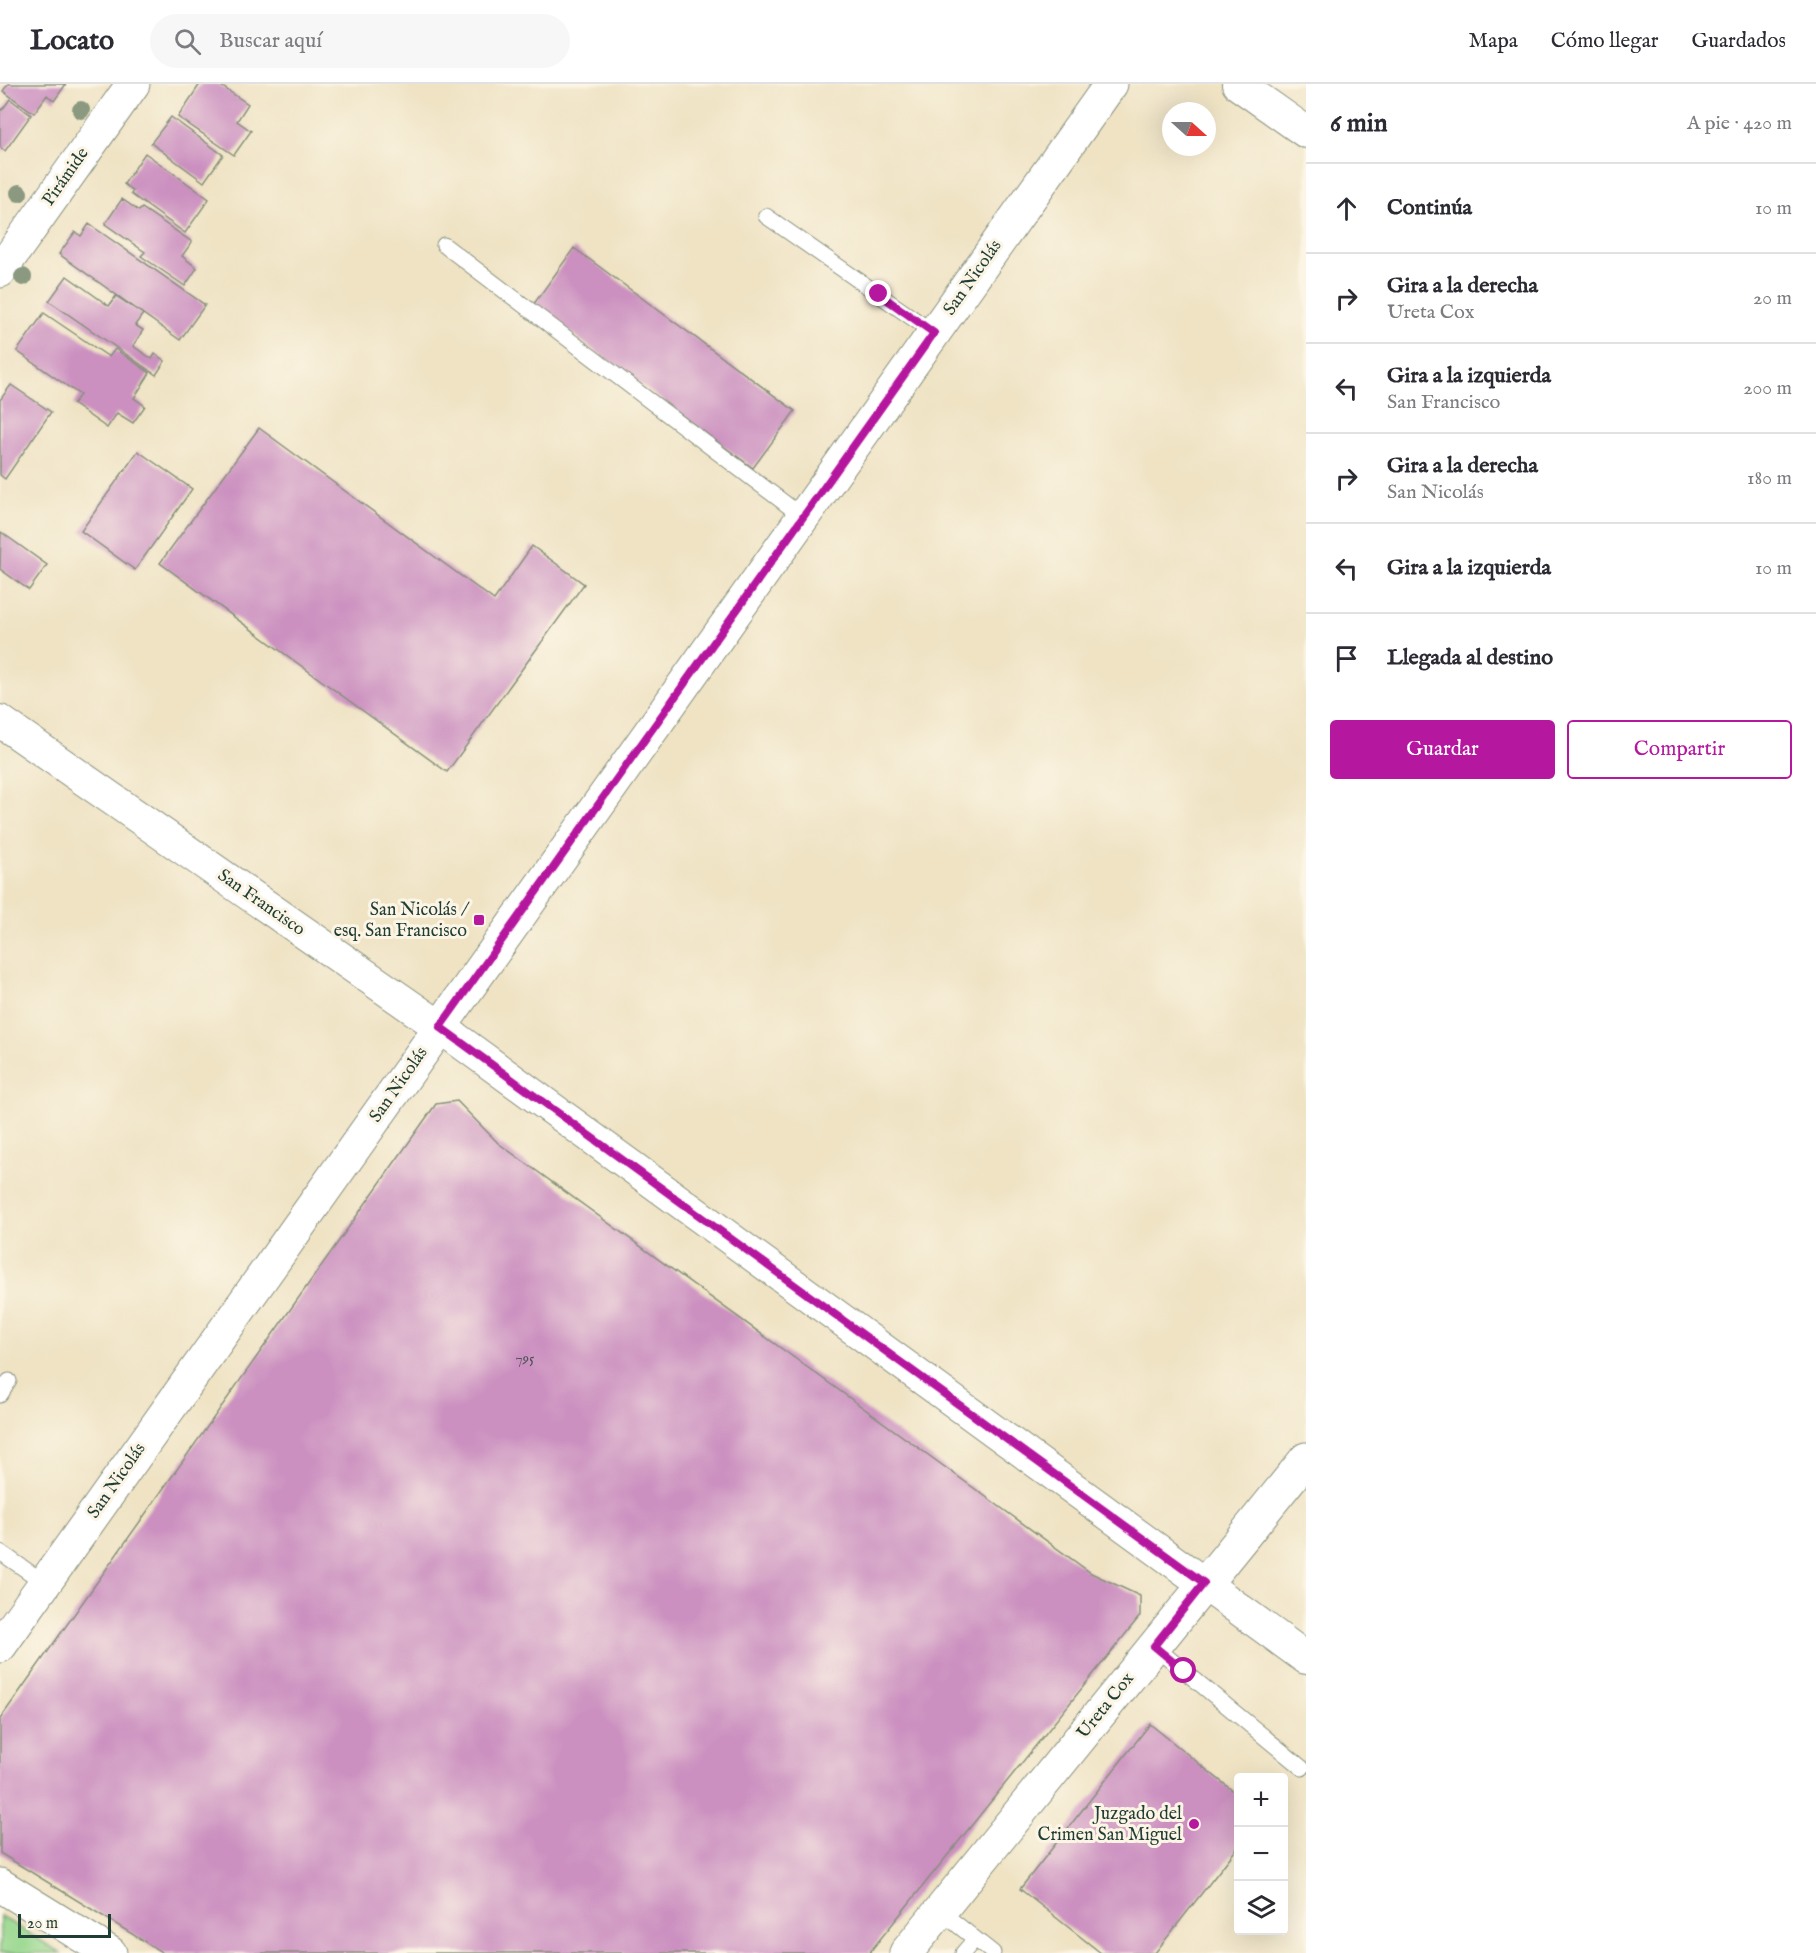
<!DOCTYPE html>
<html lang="es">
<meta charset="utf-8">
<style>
:root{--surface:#fff;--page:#f7f7f7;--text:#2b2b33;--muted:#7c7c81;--line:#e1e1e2;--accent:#b5179e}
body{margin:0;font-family:"IM FELL English",serif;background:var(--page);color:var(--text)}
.controls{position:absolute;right:18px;bottom:18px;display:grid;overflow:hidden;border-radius:6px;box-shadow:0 6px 24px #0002}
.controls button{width:54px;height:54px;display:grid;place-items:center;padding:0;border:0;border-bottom:2px solid var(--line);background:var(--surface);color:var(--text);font:30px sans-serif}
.compass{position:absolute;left:1162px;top:18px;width:54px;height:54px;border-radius:50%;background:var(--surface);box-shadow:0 6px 24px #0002;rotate:111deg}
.scale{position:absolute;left:18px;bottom:15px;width:93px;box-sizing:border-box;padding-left:6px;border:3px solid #1f3d34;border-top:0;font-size:16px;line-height:21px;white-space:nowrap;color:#1f3d34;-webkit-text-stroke:4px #fcf5e5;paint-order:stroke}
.stop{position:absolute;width:18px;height:18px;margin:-14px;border:4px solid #b5179e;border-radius:50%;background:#fff}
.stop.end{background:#b5179e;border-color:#fff;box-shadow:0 2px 6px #0008}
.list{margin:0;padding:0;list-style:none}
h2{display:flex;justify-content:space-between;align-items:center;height:78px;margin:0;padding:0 24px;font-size:26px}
h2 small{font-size:20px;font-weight:400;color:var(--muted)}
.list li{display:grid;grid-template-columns:39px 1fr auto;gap:18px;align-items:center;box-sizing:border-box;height:90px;padding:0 24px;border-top:2px solid var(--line)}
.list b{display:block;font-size:22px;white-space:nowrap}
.list p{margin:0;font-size:20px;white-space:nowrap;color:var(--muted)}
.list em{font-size:20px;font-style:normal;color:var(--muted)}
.actions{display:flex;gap:12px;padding:18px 24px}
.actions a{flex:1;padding:14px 0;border:2px solid var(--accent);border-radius:6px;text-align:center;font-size:21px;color:var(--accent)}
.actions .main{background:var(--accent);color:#fff}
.icon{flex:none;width:33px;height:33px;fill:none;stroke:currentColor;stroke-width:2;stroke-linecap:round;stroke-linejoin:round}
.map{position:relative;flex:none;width:1306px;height:1869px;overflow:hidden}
header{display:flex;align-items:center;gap:36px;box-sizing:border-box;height:84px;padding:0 30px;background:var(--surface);border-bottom:2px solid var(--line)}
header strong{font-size:28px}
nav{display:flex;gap:33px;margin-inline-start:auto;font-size:21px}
.search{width:420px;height:54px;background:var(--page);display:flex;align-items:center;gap:15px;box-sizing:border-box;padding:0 21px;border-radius:33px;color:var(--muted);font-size:22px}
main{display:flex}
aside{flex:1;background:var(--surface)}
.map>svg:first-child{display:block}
</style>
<header>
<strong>Locato</strong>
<div class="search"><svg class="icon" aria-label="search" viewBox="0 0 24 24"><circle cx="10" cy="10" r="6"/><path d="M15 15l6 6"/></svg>Buscar aquí</div>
<nav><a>Mapa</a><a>Cómo llegar</a><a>Guardados</a></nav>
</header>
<main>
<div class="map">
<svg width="1306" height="1869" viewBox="0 0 1306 1869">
<rect width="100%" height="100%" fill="#fcf5e5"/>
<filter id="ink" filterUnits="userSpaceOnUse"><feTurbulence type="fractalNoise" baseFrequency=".0167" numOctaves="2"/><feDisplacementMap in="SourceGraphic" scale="12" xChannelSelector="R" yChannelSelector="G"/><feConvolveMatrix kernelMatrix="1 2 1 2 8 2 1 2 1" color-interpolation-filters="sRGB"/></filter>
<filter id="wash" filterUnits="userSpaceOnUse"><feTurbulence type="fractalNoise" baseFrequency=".008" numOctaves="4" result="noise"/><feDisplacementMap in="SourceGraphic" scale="24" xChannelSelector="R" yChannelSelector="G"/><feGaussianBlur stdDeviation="1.35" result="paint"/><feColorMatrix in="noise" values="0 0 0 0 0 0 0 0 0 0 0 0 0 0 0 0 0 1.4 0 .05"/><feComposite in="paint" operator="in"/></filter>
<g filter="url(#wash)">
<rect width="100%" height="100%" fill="#efe3c4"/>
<path fill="#96d78d" stroke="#5a8a60" stroke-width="1.5" d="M0 1832 61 1869H0Z"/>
<g id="blocks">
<path fill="#cb8fc0" d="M8 0H66L54 17 47 11 34 29 3 7Z
M200 0H218L248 20 237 37 251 47 234 71 178 33Z
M10 15 31 31 5 67 0 63V24L2 26Z
M171 33 223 71 204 98 151 59Z
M145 69 209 115 185 149 131 110 133 107 124 100Z
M122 115 139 127 142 124 192 158 182 172 197 184 185 202 141 172 145 168 105 140Z
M89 140 205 221 180 256 59 170 75 148 81 152Z
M574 164 795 327 753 384 533 221Z
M67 192 109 222 116 212 143 230 135 241 143 246 133 262 152 275 155 270 165 277 156 291 49 217Z
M44 229 109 273 115 265 150 289 134 314 145 322 133 339 117 329 107 344 73 320 80 311 17 267Z
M11 301 51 328 5 395 0 391V316Z
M259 344 494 516 532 462 584 500 447 688 160 479Z
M138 367 192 405 135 486 81 447Z
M1 448 47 481 29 506 0 485Z
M457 1017 498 1059 1091 1489 1140 1512V1532L869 1869H163L0 1769V1635L436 1020Z
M1150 1640 1238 1711V1763L1155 1869H1101L1020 1805Z"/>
</g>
</g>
<g filter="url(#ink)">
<use href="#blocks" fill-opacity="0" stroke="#87907c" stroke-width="1.5"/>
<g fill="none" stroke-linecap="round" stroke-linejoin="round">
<defs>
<path id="lane" d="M766 132 934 249
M444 161 803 433
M0 1311 9 1297
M0 1468 45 1499
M1154 1562 1302 1684
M940 1827 993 1869
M963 1869 975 1855"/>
<path id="street" d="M1238 0 1306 48
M0 637 440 943 1306 1574"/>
<path id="secondary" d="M0 187 133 0
M0 1562 1111 0
M0 1801 110 1869
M906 1869 1306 1375"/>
</defs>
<use href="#lane" stroke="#87907c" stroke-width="17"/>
<use href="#street" stroke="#87907c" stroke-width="34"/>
<use href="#secondary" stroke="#87907c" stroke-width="35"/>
<use href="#lane" stroke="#fff" stroke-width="15"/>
<use href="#street" stroke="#fff" stroke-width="32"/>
<use href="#secondary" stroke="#fff" stroke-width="33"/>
</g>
<g fill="#8a997f">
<circle cx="81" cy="26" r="9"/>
<circle cx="19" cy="109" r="9"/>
<circle cx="23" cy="193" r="9"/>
</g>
</g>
<g fill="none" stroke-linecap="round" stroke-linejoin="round" filter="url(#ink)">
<path stroke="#b5179e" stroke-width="8" d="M879 210 934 249 440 943 1204 1499 1154 1562 1184 1587"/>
</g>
<g fill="#b5179e" stroke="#fcf5e5" stroke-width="2">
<rect x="473" y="830" width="12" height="12" rx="3"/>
<circle cx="1194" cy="1740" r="6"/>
</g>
<g text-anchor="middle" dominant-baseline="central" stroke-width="6" stroke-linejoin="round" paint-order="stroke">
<g font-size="15" fill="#4a5257">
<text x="525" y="1274">795</text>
</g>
<g font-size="18" fill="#1f3d34" stroke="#fcf5e5">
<text transform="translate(66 93) rotate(-55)">Pirámide</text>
<text transform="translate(973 194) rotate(-55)">San Nicolás</text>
<text transform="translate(261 819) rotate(35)">San Francisco</text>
<text transform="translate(399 1001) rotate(-55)">San Nicolás</text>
<text transform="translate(117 1397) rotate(-55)">San Nicolás</text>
<text transform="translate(1106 1622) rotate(-51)">Ureta Cox</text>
</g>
<g font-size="18" fill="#1f3d34" stroke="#fcf5e5" text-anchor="end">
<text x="467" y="826">San Nicolás /<tspan x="467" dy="21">esq. San Francisco</tspan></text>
<text x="1182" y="1730">Juzgado del<tspan x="1182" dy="21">Crimen San Miguel</tspan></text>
</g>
</g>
</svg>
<div class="controls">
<button>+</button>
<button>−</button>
<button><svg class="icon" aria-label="layers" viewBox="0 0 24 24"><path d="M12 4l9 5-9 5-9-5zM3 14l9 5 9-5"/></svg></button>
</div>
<svg class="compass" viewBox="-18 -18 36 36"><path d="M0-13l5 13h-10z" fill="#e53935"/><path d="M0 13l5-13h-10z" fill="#7c7c81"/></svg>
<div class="scale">20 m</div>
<div class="stop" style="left:1184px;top:1587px"></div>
<div class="stop end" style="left:879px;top:210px"></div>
</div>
<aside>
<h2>6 min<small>A pie · 420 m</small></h2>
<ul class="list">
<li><svg class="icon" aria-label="ahead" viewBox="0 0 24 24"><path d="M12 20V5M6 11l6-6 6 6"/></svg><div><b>Continúa</b></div><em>10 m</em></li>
<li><svg class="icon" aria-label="right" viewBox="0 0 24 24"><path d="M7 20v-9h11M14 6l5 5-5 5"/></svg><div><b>Gira a la derecha</b><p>Ureta Cox</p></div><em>20 m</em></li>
<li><svg class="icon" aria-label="left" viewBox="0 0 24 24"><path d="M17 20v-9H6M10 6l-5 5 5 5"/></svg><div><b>Gira a la izquierda</b><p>San Francisco</p></div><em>200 m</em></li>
<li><svg class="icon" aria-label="right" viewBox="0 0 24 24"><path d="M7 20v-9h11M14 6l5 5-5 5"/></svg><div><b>Gira a la derecha</b><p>San Nicolás</p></div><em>180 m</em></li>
<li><svg class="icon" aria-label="left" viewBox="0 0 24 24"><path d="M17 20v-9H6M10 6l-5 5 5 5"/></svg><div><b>Gira a la izquierda</b></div><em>10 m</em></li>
<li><svg class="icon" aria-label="arrive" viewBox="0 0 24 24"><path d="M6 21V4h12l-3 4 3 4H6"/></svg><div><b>Llegada al destino</b></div></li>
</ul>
<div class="actions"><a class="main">Guardar</a><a>Compartir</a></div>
</aside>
</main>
